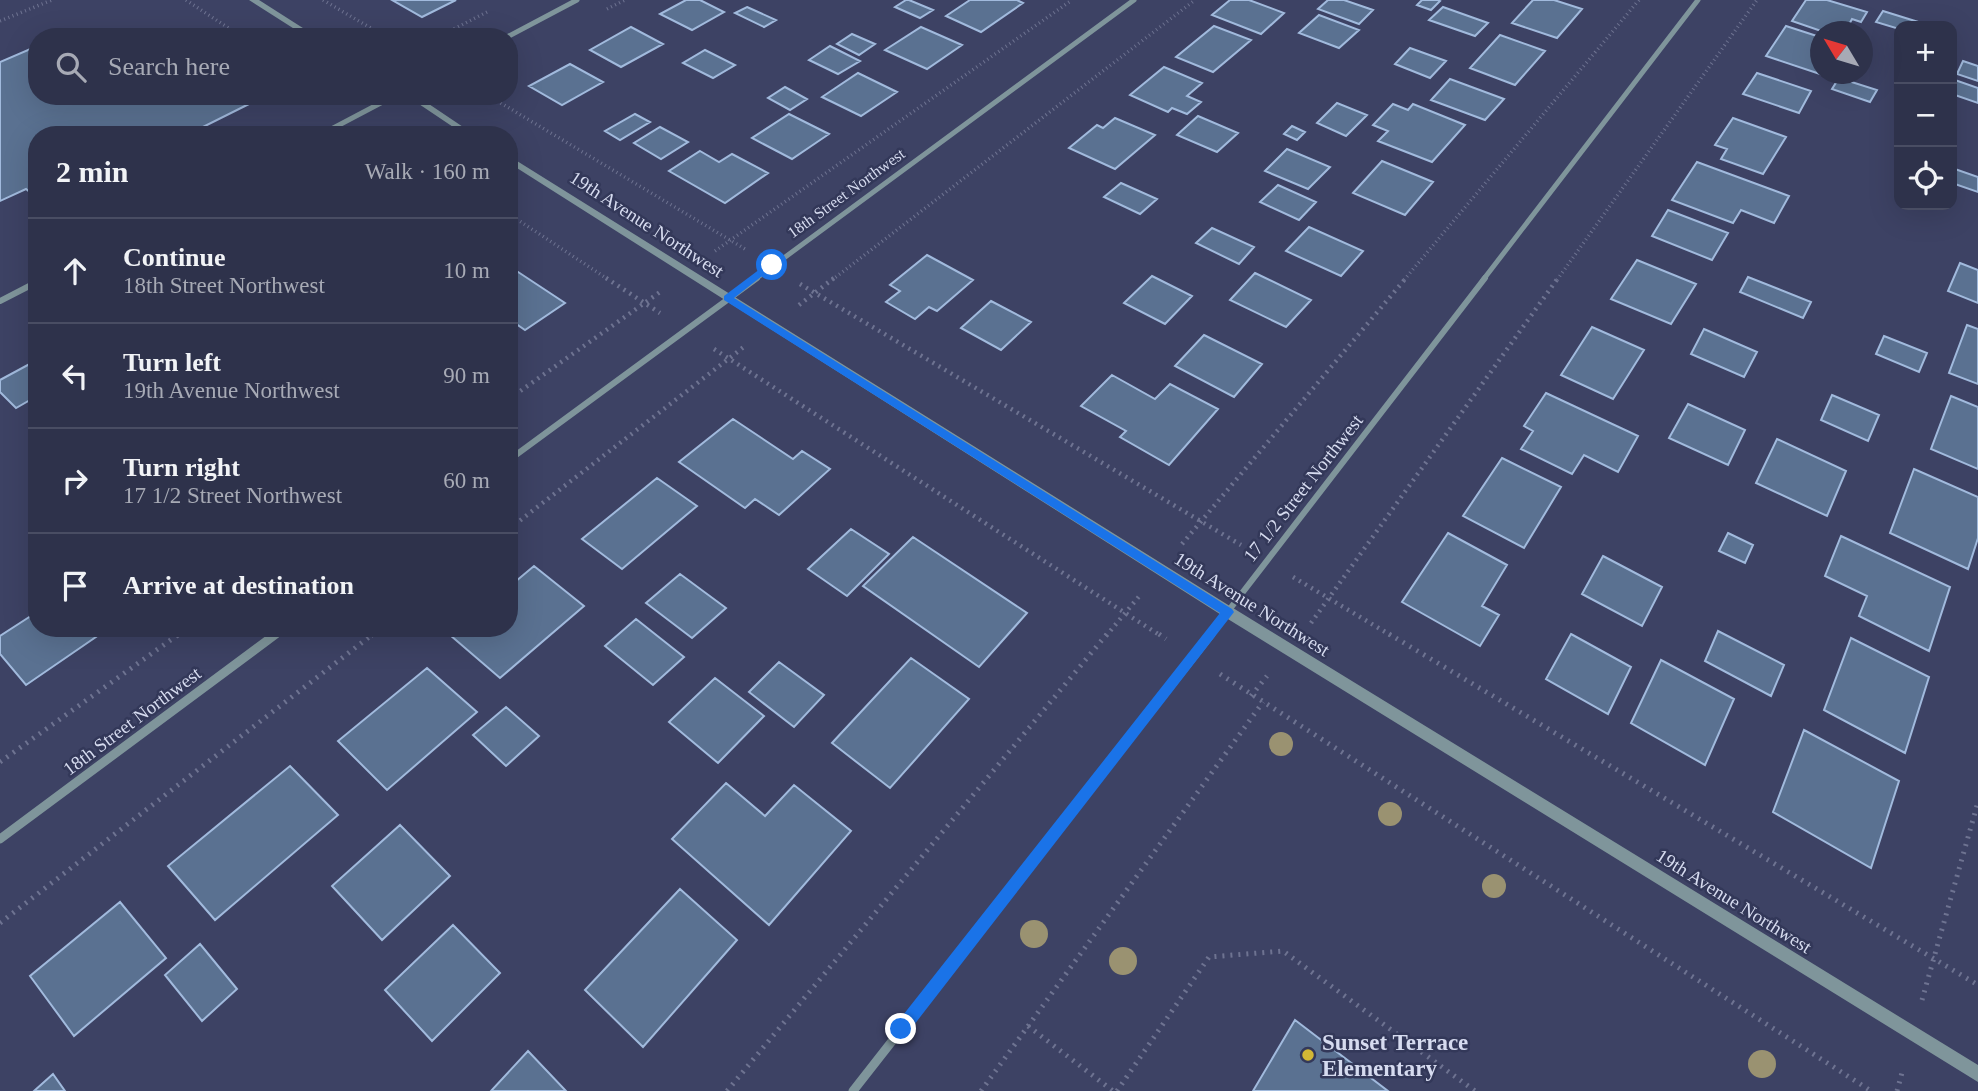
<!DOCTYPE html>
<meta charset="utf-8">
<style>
:root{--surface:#2e324b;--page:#3a3e55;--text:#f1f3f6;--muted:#a7aab5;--line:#494d63}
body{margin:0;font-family:Georgia,serif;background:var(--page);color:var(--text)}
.controls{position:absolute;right:21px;top:21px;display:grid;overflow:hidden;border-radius:14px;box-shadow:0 7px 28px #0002}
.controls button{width:63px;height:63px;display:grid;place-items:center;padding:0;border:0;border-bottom:2px solid var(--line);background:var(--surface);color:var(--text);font:35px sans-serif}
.compass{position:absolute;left:1810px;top:21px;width:63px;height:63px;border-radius:50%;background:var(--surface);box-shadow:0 7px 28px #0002;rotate:308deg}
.stop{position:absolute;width:21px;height:21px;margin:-16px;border:5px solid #1a73e8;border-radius:50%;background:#fff}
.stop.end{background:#1a73e8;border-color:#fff;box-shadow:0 2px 7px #0008}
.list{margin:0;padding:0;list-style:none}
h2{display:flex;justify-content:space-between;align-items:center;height:91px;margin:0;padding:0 28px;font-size:30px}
h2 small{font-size:23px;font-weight:400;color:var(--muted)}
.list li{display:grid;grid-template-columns:46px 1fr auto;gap:21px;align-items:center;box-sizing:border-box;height:105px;padding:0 28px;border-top:2px solid var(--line)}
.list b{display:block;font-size:26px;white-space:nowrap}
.list p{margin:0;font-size:23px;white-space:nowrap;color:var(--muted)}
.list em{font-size:23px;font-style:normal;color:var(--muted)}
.icon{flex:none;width:38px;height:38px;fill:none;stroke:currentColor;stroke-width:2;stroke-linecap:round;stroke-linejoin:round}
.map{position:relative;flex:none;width:1978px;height:1091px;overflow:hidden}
.search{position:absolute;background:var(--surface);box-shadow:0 7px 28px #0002;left:28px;top:28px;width:490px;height:77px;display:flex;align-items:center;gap:18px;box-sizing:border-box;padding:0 24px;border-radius:28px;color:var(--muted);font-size:26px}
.panel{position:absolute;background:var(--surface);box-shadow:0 7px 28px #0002;left:28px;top:126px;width:490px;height:511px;border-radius:28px}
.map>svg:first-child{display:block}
</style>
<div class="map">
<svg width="1978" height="1091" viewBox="0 0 1978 1091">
<rect width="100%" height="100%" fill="#3d4264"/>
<path fill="#5a7191" stroke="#a1badd" stroke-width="2" d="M392 0H456L422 17Z
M686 0H700L724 12 692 30 660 14Z
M906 0H909L933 10 920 18 895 7Z
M970 0H1017L1023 3 981 32 946 16Z
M1230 0H1249L1284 13 1261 34 1212 15Z
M1328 0H1344L1373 10 1359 24 1318 9Z
M1422 0H1438L1440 1 1431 10 1417 5Z
M1533 0H1554L1582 9 1557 38 1512 23Z
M1806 0H1827L1867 12 1861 22 1852 19 1845 32H1824L1792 21Z
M747 7 776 20 764 27 735 13Z
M1443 7 1488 23 1475 36 1429 20Z
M1883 11 1928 25 1899 26V29L1876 22Z
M1319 15 1359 30 1339 48 1299 33Z
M1214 26 1251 40 1213 72 1176 57Z
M1786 26 1820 37V74L1823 75 1766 56Z
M631 27 663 44 621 67 590 50Z
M921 27 962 45 927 69 885 50Z
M852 34 875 44 859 55 837 44Z
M1500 35 1545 51 1515 85 1470 68Z
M830 46 860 61 838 74 809 60Z
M35 47 37 96H238L249 104 187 135H37V198L26 189 0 201V62Z
M1410 48 1446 61 1430 78 1395 64Z
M705 50 735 65 713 78 683 63Z
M1963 61 1978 66V81L1957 74Z
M570 64 603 82 562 105 529 86Z
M1164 67 1202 83 1187 96 1201 102 1187 114 1172 108 1168 112 1130 95Z
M858 73 897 92 861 116 822 97Z
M1757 73 1811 91 1799 113 1743 94Z
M1839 78 1877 90 1870 102 1832 89Z
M1450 79 1504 99 1485 120 1431 100Z
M1952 79 1978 88V103L1952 94Z
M785 87 807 99 790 110 768 98Z
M1337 103 1367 115 1346 136 1317 123Z
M1393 104 1408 110 1413 104 1465 125 1432 162 1378 141 1388 131 1373 125Z
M635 114 650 122 620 140 605 131Z
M789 114 829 134 792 159 752 138Z
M1198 116 1238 133 1217 152 1177 135Z
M1115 118 1155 135 1115 169 1069 148 1097 125 1103 128Z
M1733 118 1786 137 1763 174 1721 159 1727 149 1715 145Z
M1292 126 1305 132 1297 140 1284 134Z
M660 127 688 142 661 159 634 143Z
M1287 149 1330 167 1308 189 1265 171Z
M700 151 719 162 732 154 768 173 725 203 669 171Z
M1382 161 1433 182 1405 215 1353 193Z
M1697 162 1789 196 1774 223 1741 210 1733 223 1672 200Z
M1952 168 1978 177V192L1952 183Z
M1121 183 1157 199 1140 214 1104 197Z
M1278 185 1316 202 1299 220 1260 202Z
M1668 210 1728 233 1712 260 1652 236Z
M1309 227 1363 251 1341 276 1286 251Z
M1212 228 1254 247 1239 264 1196 243Z
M927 255 973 280 937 311 929 307 915 319 886 302 900 291 890 285Z
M1637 260 1696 284 1671 324 1611 299Z
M1960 263 1978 270V303L1948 291Z
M509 266 565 303 525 330 509 319Z
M1255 273 1311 300 1286 327 1230 300Z
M1152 276 1192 296 1165 324 1124 303Z
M1748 277 1811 302 1803 318 1740 292Z
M991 301 1031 322 1001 350 961 328Z
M1967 325 1978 329V384L1949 373Z
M1592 327 1644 350 1613 399 1561 375Z
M1704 329 1757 352 1744 377 1691 354Z
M1204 335 1262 364 1234 397 1175 366Z
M1884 336 1927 353 1919 372 1876 354Z
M37 360V396L16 408 0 392V380Z
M1112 375 1155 399 1170 384 1218 409 1169 465 1120 437 1126 431 1081 406Z
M1546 393 1638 436 1618 472 1584 455 1572 474 1521 449 1533 431 1524 426Z
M1832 395 1879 415 1868 441 1821 420Z
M1951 396 1978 407V469L1931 449Z
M1688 404 1745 430 1728 465 1669 438Z
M733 419 793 459 802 451 830 469 779 515 755 499 745 508 679 462Z
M1777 439 1846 471 1827 516 1756 483Z
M1502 458 1561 487 1524 548 1463 516Z
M1914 469 1978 497V538L1968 569 1890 533Z
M657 478 697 506 622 569 582 539Z
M851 529 889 554 847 596 808 569Z
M1448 533 1507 565 1482 606 1499 615 1480 646 1402 602Z
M1728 533 1753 545 1745 563 1719 551Z
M1841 536 1950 587 1929 651 1859 616 1867 596 1825 576Z
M913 537 1027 613 979 667 863 586Z
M1603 556 1662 587 1642 626 1582 594Z
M534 566 584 606 500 678 450 635 458 628H509V587Z
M680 574 726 608 692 638 646 603Z
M37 612V628H109L26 685 0 654V636Z
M636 619 684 657 653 685 605 646Z
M1718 631 1784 665 1771 696 1705 661Z
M1571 634 1631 667 1608 714 1546 679Z
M1851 638 1929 677 1905 753 1824 710Z
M911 658 969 699 890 788 832 743Z
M1661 660 1734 699 1705 765 1631 723Z
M779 662 824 695 794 727 749 692Z
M427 668 477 712 387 790 338 741Z
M715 678 764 716 718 763 669 722Z
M506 707 539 736 506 766 473 735Z
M1804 730 1899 781 1871 868 1773 812Z
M290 766 338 815 215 920 168 866Z
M726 783 765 816 794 785 851 831 769 925 672 839Z
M400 825 450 876 382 940 332 886Z
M680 889 737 940 643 1047 585 990Z
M120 902 166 958 74 1036 30 976Z
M453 925 500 973 432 1041 385 990Z
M200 944 237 989 202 1021 165 975Z
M1295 1020 1388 1091H1253Z
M528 1051 566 1091H491Z
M53 1074 65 1091H34Z"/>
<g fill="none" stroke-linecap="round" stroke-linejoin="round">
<path stroke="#6e7391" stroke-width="3.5" stroke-dasharray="1 3.5" stroke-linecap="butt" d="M186 0 242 37
M323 0 386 37
M607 9 625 0
M0 21 52 0
M438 37 487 12
M489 96 745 249
M509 214 609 280
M715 251 1072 0
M832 280 1195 0
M1404 280 1639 0
M1557 280 1757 0"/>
<path stroke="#6e7391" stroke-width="4.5" stroke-dasharray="2 5" stroke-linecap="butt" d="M606 278 660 313
M800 284 1241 545
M799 305 834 278
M714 349 1161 636
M509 399 660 292
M509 529 745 346
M1182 544 1406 278
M1293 577 1392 636
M1311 623 1558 278
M177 636 188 628
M371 636 381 628
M1106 636 1141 594"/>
<path stroke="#6e7391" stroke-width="5" stroke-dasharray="2 6" stroke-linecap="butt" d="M1159 634 1166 639
M1389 634 1978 985
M1220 674 1871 1091
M1251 696 1267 676
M0 762 179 634
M0 923 373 634
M1922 1000 1978 802
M1028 1026 1113 1091
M727 1091 1107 634
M981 1091 1263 702
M1117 1091 1209 957 1283 951 1475 1091
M1897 1091 1903 1069"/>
<path stroke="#7f959b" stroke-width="5" d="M507 37 577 0
M320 135 394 96
M754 280 1134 0
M1483 280 1698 0"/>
<path stroke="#7f959b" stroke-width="6" d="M0 301 37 282
M509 460 757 278
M273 636 284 628
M1209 636 1485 278"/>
<path stroke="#7f959b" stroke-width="9" d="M0 839 276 634
M853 1091 1211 634"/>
<path fill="#7f959b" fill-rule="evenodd" d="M249 0H259L317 37H307Z
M407 96H417L475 135H465Z
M509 156 1233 608 1978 1065V1082L1223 616 509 163Z"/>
</g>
<g fill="#9a9271">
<circle cx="1281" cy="744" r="12"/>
<circle cx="1390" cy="814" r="12"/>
<circle cx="1494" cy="886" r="12"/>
<circle cx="1034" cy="934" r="14"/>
<circle cx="1123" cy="961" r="14"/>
<circle cx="1762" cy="1064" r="14"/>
</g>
<path fill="#1a73e8" d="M768 263 776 265 734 298 1232 609 1234 612 907 1034 901 1036 896 1034 894 1029 896 1024 1220 613 724 300V296Z"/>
<circle fill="#d2b735" stroke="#333859" stroke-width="2.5" cx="1308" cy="1055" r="7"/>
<g text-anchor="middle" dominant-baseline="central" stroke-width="5" stroke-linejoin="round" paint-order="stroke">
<g font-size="16" fill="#d6dbef" stroke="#333859">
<text transform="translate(846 193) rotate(-36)">18th Street Northwest</text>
</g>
<g font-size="19" fill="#d6dbef" stroke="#333859">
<text transform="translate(647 224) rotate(33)">19th Avenue Northwest</text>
<text transform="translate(1303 488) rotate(-52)">17 1/2 Street Northwest</text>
<text transform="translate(1252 604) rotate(32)">19th Avenue Northwest</text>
<text transform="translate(132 721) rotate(-37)">18th Street Northwest</text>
<text transform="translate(1734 901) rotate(32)">19th Avenue Northwest</text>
</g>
<g font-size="23" font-weight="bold" fill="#d6dbef" stroke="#333859" text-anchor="start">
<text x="1322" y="1042">Sunset Terrace<tspan x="1322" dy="26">Elementary</tspan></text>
</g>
</g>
</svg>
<div class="controls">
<button>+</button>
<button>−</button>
<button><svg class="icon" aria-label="locate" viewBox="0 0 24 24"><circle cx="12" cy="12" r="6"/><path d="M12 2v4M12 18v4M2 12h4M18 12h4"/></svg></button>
</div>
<svg class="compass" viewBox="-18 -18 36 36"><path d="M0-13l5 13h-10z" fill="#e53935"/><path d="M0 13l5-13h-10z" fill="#a7aab5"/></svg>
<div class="stop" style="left:772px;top:265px"></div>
<div class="stop end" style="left:901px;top:1029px"></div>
<div class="search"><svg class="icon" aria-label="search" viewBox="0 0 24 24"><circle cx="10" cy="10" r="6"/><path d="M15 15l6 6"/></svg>Search here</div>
<section class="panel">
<h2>2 min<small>Walk · 160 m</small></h2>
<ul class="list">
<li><svg class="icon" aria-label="ahead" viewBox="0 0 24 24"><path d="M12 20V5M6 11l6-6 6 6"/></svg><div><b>Continue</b><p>18th Street Northwest</p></div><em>10 m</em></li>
<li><svg class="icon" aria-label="left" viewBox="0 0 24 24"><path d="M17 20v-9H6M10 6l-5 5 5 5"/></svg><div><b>Turn left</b><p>19th Avenue Northwest</p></div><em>90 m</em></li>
<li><svg class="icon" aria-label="right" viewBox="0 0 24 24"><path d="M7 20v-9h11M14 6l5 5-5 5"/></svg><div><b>Turn right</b><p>17 1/2 Street Northwest</p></div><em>60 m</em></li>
<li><svg class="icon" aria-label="arrive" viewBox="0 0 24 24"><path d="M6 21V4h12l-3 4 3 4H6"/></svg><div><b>Arrive at destination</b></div></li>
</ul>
</section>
</div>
